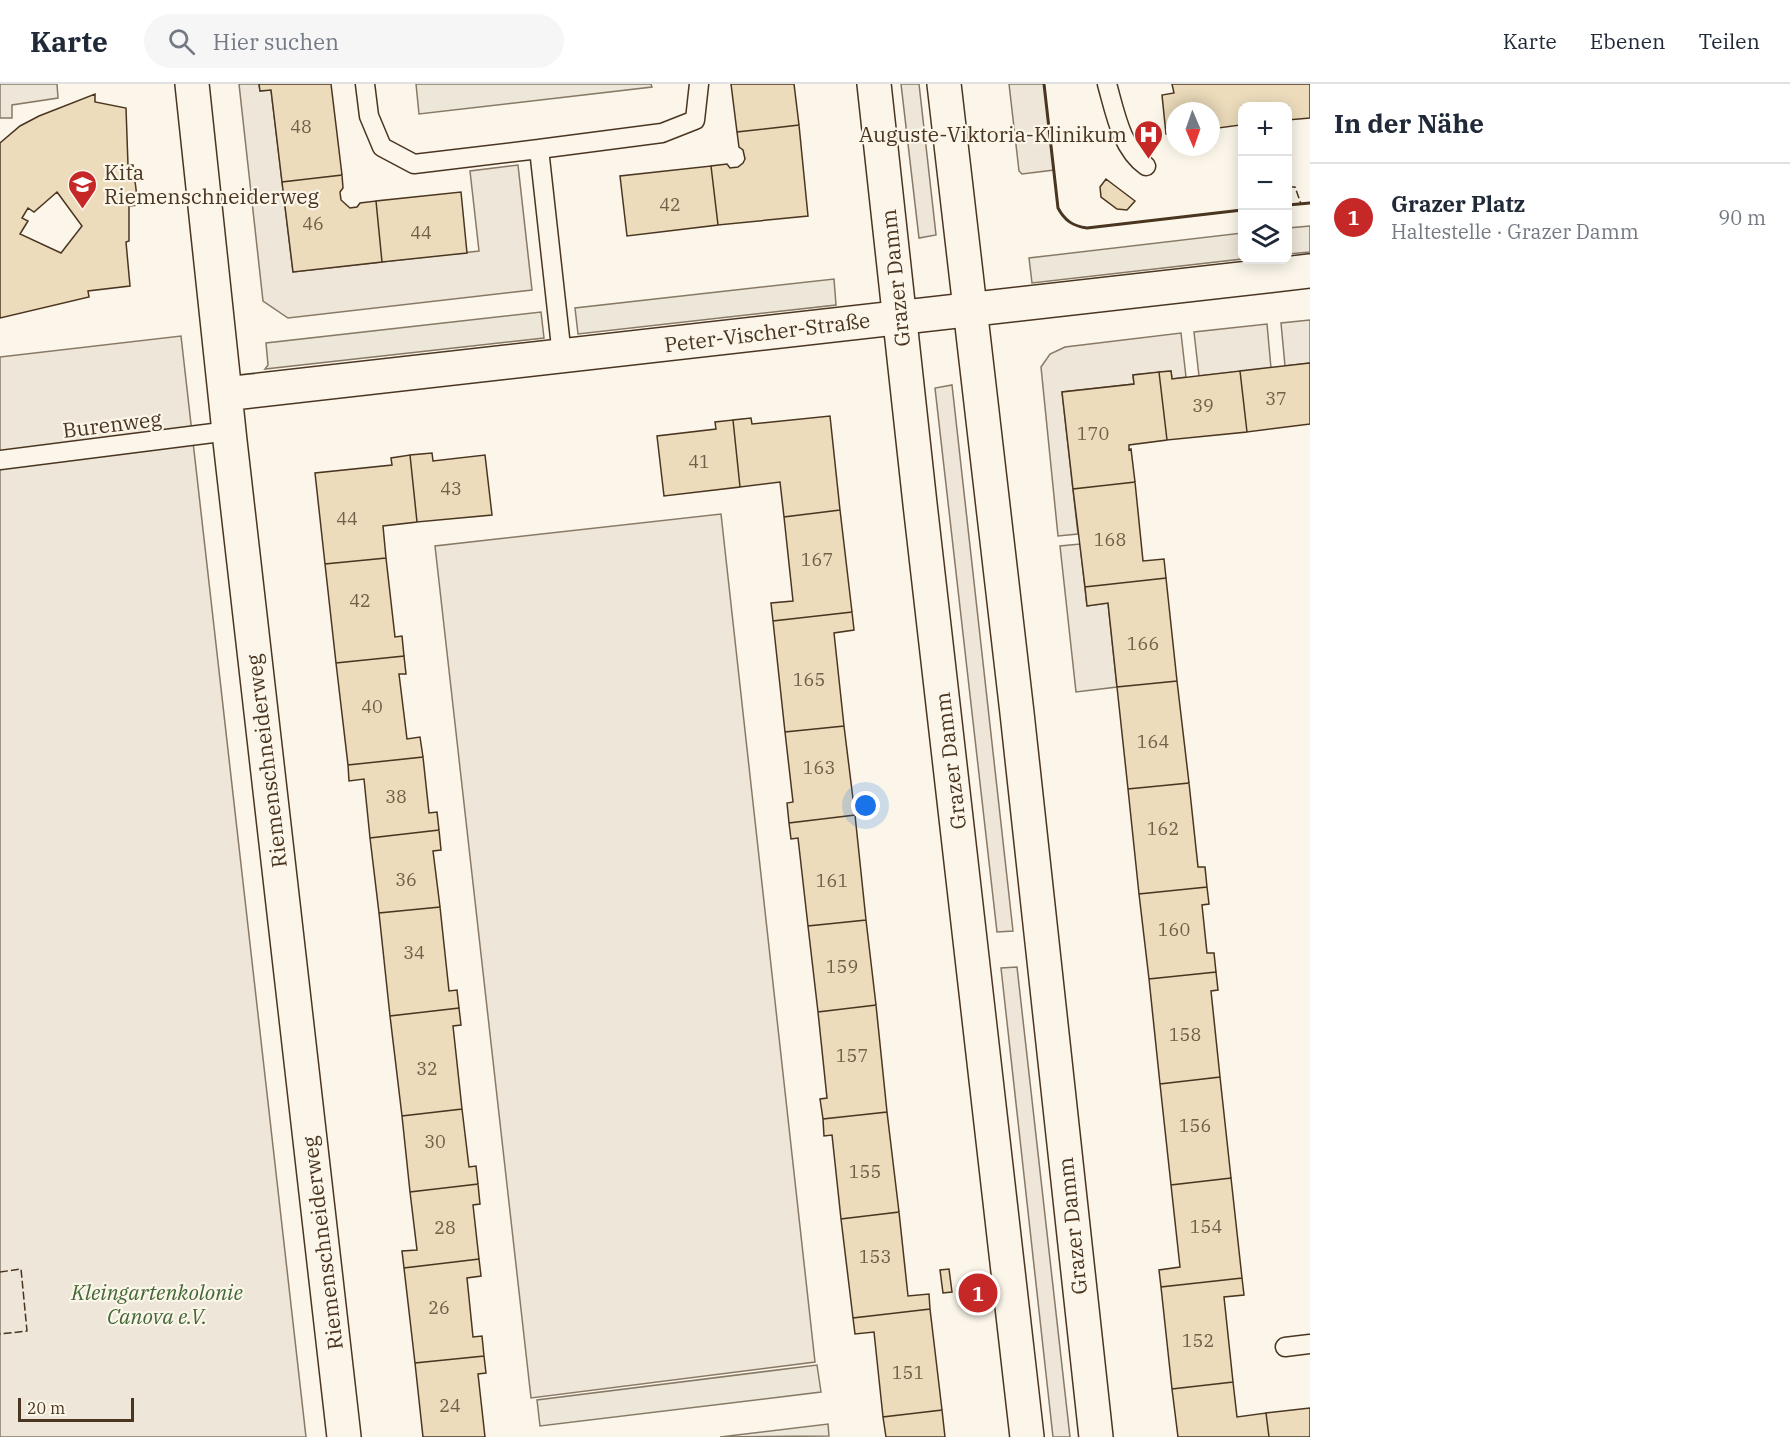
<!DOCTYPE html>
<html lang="de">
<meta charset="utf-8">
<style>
:root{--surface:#fff;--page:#f6f6f7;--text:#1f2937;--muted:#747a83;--line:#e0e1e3;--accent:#c62828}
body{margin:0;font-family:"IBM Plex Serif",serif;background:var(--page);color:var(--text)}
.controls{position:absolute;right:18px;top:18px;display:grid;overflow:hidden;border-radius:12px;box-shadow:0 3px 15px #0003}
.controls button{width:54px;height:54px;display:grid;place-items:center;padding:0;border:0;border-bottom:2px solid var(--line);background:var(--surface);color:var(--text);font:30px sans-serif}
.compass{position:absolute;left:1166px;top:18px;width:54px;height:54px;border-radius:50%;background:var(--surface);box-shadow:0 3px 15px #0003;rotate:178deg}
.scale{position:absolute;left:18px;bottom:15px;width:116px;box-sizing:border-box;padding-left:6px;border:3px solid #4a3520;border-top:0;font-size:16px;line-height:21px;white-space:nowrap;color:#4a3520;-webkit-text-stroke:4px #fbf6e9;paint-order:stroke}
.you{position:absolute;left:866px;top:722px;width:21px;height:21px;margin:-15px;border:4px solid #fff;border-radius:50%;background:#1a73e8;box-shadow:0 0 0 9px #1a73e833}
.badge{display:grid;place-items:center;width:39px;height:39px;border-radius:50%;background:var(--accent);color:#fff;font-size:20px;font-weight:700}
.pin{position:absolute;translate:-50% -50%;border:3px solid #fff;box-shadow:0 2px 6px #0006}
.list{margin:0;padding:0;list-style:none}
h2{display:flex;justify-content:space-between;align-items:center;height:78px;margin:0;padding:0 24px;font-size:26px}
h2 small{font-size:20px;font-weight:400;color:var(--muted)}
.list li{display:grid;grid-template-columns:39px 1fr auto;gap:18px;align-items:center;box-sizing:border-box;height:108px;padding:0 24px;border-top:2px solid var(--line)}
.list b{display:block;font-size:22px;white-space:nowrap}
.list p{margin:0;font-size:20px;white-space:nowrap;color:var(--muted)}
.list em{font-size:20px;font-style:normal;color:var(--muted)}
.icon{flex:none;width:33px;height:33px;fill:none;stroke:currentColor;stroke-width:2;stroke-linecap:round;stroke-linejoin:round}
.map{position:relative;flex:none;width:1310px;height:1353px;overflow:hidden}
header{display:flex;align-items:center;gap:36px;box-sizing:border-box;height:84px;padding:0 30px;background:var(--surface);border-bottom:2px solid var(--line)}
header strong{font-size:28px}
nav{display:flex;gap:33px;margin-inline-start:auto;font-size:21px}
.search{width:420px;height:54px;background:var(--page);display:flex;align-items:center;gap:15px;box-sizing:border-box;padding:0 21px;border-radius:33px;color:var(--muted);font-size:22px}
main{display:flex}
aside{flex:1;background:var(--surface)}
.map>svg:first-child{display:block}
</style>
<header>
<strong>Karte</strong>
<div class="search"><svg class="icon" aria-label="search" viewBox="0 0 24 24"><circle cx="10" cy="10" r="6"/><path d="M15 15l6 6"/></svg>Hier suchen</div>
<nav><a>Karte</a><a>Ebenen</a><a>Teilen</a></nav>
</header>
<main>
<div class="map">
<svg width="1310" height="1353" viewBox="0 0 1310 1353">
<rect width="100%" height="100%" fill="#fbf6e9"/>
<path fill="#ede6d9" stroke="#887966" stroke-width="1.5" d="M0 0H57L58 14 12 21V34H0Z
M239 0H259L260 7 271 6 293 188 479 167 470 87 518 81 532 206 288 234 263 217Z
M901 0H919L936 151 919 154Z
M1009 0H1044L1054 86 1022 90 1019 87Z
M1310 236V279L1285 282 1281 239Z
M1267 240 1271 284 1199 292 1194 248Z
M1181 249 1186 293 1172 295 1171 287 1133 291 1134 300 1062 308 1078 450 1058 452 1041 283 1050 270 1065 263Z
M181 252 306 1353H0V273Z
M952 301 1013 847 997 848 935 304Z
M721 430 815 1278 531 1314 435 462Z
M1080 460 1087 522 1108 519 1117 603 1076 608 1060 462Z
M1017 883 1070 1353H1053L1001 884Z"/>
<path fill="#ede7d9" stroke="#887966" stroke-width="1.5" d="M416 0H651L652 3 419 30Z
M1310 142V168L1288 170V144Z
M1242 149V175L1032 199 1029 174Z
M834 195 836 221 578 250 575 224Z
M541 228 544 254 265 285 268 281 266 259Z
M817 1281 821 1308 540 1342 537 1316Z
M828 1340 829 1352 720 1353Z"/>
<path fill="#ecdcbc" stroke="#4a3520" stroke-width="1.5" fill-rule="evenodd" d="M259 0H331L342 91 282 98 271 6 260 7Z
M731 0H794L799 41 737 48Z
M1172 0H1310V34L1288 36V22H1242V49L1240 41 1211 45V27H1175V49L1166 50 1162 11 1174 9Z
M95 10V18L126 24 128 81H133L138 121 129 122V157L126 158 130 202 88 207 89 213 0 234V59L20 42 39 32ZM57 108 82 142 61 169 20 150 28 137 22 134 28 124 34 128Z
M799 41 808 132 718 141 711 82 727 80 730 84 738 83 743 79 745 75 743 66 739 63 737 48Z
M711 82 718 141 627 152 620 92Z
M342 91 343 104 340 108 341 116 350 124 357 123 360 119 376 117 382 178 293 188 282 98Z
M1106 95 1135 117 1127 126 1117 125 1101 113 1100 103Z
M461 108 467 169 382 178 376 117Z
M1310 279V340L1247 348 1240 287Z
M1171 287 1172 295 1240 287 1247 348 1167 356 1159 288Z
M1159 288 1167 356 1129 361V366L1131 365 1135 398 1073 405 1062 308 1134 300 1133 291Z
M830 332 840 426 784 433 780 398 740 403 733 336 751 334 752 340Z
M733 336 740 403 664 412 657 352 716 345 715 338Z
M432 369 433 377 485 371 492 431 417 438 410 371Z
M410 371 417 438 383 442 386 474 325 480 315 389 392 381 391 374Z
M1135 398 1143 477 1164 475 1166 494 1085 503 1073 405Z
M840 426 852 528 773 537 771 519 793 517 784 433Z
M386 474 395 553 402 552 404 572 336 579 325 480Z
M1166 494 1177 597 1117 603 1108 519 1087 522 1085 503Z
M852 528 854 546 834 549 844 642 785 648 773 537Z
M404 572 406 590H399L407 655 420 653 423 673 348 681 336 579Z
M1177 597 1189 699 1128 705 1117 603Z
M844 642 855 731 789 739 787 719 793 718 785 648Z
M423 673 429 729 437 728 439 746 370 754 364 695 349 697 348 681Z
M1189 699 1198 783H1205L1207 803 1139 810 1128 705Z
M855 731 866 836 808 842 798 754 791 755 789 739Z
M439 746 441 766 433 767 440 823 379 829 370 754Z
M1207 803 1209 820 1202 821 1207 869H1214L1216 888 1149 895 1139 810Z
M440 823 449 907 457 906 459 924 390 932 379 829Z
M866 836 876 921 818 928 808 842Z
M1216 888 1218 906 1211 907 1220 993 1160 1000 1149 895Z
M876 921 887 1028 823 1035 820 1015 827 1014 818 928Z
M459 924 461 941 453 942 462 1025 402 1032 390 932Z
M1220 993 1231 1094 1171 1101 1160 1000Z
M462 1025 469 1083 476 1082 478 1100 410 1108 402 1032Z
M887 1028 899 1128 841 1135 832 1051 824 1052 823 1035Z
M1231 1094 1242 1194 1161 1203 1159 1186 1180 1183 1171 1101Z
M478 1100 480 1120 473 1121 479 1175 404 1184 402 1167 417 1166 410 1108Z
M899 1128 908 1212 929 1210 930 1225 853 1234 841 1135Z
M479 1175 481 1192 467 1194 473 1253 482 1252 484 1272 415 1279 404 1184Z
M949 1185 952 1208 943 1209 940 1186Z
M1242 1194 1244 1211 1224 1213 1233 1298 1172 1305 1161 1203Z
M930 1225 942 1326 883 1333 874 1248 855 1250 853 1234Z
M484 1272 486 1289 478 1290 485 1353H423L415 1279Z
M1233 1298 1237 1333 1266 1329 1269 1353H1178L1172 1305Z
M1310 1324V1353H1269L1266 1329Z
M942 1326 945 1353H886L883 1333Z"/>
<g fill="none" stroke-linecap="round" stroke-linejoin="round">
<defs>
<path id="lane" d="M365 0 369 32 382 63 414 80 539 65 562 272
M1107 0C1115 28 1121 64 1146 82
M539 65 662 49 695 36 699 0
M0 376 229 347
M1285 1263 1310 1260"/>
<path id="street" d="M192 0 230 357 344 1353
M225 310 1310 187"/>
<path id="secondary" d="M874 0 920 420 1027 1353
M944 0 1017 629 1096 1353"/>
</defs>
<use href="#lane" stroke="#4a3520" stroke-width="21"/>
<use href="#street" stroke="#4a3520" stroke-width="36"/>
<use href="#secondary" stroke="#4a3520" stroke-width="36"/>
<use href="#lane" stroke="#fbf6e9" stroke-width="18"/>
<use href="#street" stroke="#fbf6e9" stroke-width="33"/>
<use href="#secondary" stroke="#fbf6e9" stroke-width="33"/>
<path stroke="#4a3520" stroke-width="1.5" stroke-dasharray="8 3" stroke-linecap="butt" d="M1044 0 1058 124C1065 137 1073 142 1087 144L1242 126
M1288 103H1295L1301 120 1310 119
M0 1188 21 1185 27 1247 0 1250"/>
<path stroke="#4a3520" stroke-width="3" d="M1044 0 1058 124C1065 137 1073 142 1087 144L1242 126
M1288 121 1310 119"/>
</g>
<defs>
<symbol id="hospital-pin" viewBox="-11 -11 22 30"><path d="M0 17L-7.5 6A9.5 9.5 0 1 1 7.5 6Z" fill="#c62828" stroke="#fbf6e9"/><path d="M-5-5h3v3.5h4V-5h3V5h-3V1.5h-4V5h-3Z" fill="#fff"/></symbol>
<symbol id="school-pin" viewBox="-11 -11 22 30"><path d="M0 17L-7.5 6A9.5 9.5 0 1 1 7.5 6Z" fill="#c62828" stroke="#fbf6e9"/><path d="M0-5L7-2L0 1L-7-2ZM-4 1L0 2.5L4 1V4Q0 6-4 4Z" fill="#fff"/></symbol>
</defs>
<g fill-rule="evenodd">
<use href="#hospital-pin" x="1132" y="34" width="33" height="45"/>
<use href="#school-pin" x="66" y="84" width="33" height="45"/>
</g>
<g text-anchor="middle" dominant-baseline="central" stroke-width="4.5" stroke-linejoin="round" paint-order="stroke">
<g font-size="18" fill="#725f47">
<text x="301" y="42">48</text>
<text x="670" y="120">42</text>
<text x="313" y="139">46</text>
<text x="421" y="148">44</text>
<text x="1276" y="314">37</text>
<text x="1203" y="321">39</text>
<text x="1093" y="349">170</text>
<text x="699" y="377">41</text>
<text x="451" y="404">43</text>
<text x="347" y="434">44</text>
<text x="1110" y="455">168</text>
<text x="817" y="475">167</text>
<text x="360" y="516">42</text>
<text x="1143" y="559">166</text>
<text x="809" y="595">165</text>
<text x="372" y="622">40</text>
<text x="1153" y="657">164</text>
<text x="819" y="683">163</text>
<text x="396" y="712">38</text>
<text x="1163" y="744">162</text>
<text x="406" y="795">36</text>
<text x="832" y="796">161</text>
<text x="1174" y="845">160</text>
<text x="414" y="868">34</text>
<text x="842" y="882">159</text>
<text x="1185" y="950">158</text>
<text x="852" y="971">157</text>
<text x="427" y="984">32</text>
<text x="1195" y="1041">156</text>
<text x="435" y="1057">30</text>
<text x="865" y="1087">155</text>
<text x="1206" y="1142">154</text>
<text x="445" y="1143">28</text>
<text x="875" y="1172">153</text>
<text x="439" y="1223">26</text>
<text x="1198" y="1256">152</text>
<text x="908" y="1288">151</text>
<text x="450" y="1321">24</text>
</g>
<g font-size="21" fill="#4a3520" stroke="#fbf6e9" text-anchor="end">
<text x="1127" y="50">Auguste-Viktoria-Klinikum</text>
<text x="104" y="88" text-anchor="start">Kita<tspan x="104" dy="24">Riemenschneiderweg</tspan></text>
</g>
<g font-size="21" fill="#4a3520" stroke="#fbf6e9">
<text transform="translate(895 194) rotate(-96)">Grazer Damm</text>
<text transform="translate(767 248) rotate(-7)">Peter-Vischer-Straße</text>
<text transform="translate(112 340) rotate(-7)">Burenweg</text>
<text transform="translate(266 677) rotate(-97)">Riemenschneiderweg</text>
<text transform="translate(950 677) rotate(-97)">Grazer Damm</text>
<text transform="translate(1072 1142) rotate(-96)">Grazer Damm</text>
<text transform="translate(322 1159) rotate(-97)">Riemenschneiderweg</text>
</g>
<g font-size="21" font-style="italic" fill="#436837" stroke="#fbf6e9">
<text x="157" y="1208">Kleingartenkolonie<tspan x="157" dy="24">Canova e.V.</tspan></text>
</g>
</g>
</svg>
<div class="controls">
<button>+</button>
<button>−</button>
<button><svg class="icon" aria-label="layers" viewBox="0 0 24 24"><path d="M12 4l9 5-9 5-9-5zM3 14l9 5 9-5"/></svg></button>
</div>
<svg class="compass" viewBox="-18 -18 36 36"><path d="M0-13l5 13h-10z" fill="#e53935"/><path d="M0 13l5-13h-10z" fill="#747a83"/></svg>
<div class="scale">20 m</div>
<div class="you"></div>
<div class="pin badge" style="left:978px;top:1209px">1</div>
</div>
<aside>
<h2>In der Nähe<small></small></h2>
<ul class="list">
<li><span class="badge">1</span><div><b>Grazer Platz</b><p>Haltestelle · Grazer Damm</p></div><em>90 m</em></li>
</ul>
</aside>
</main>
